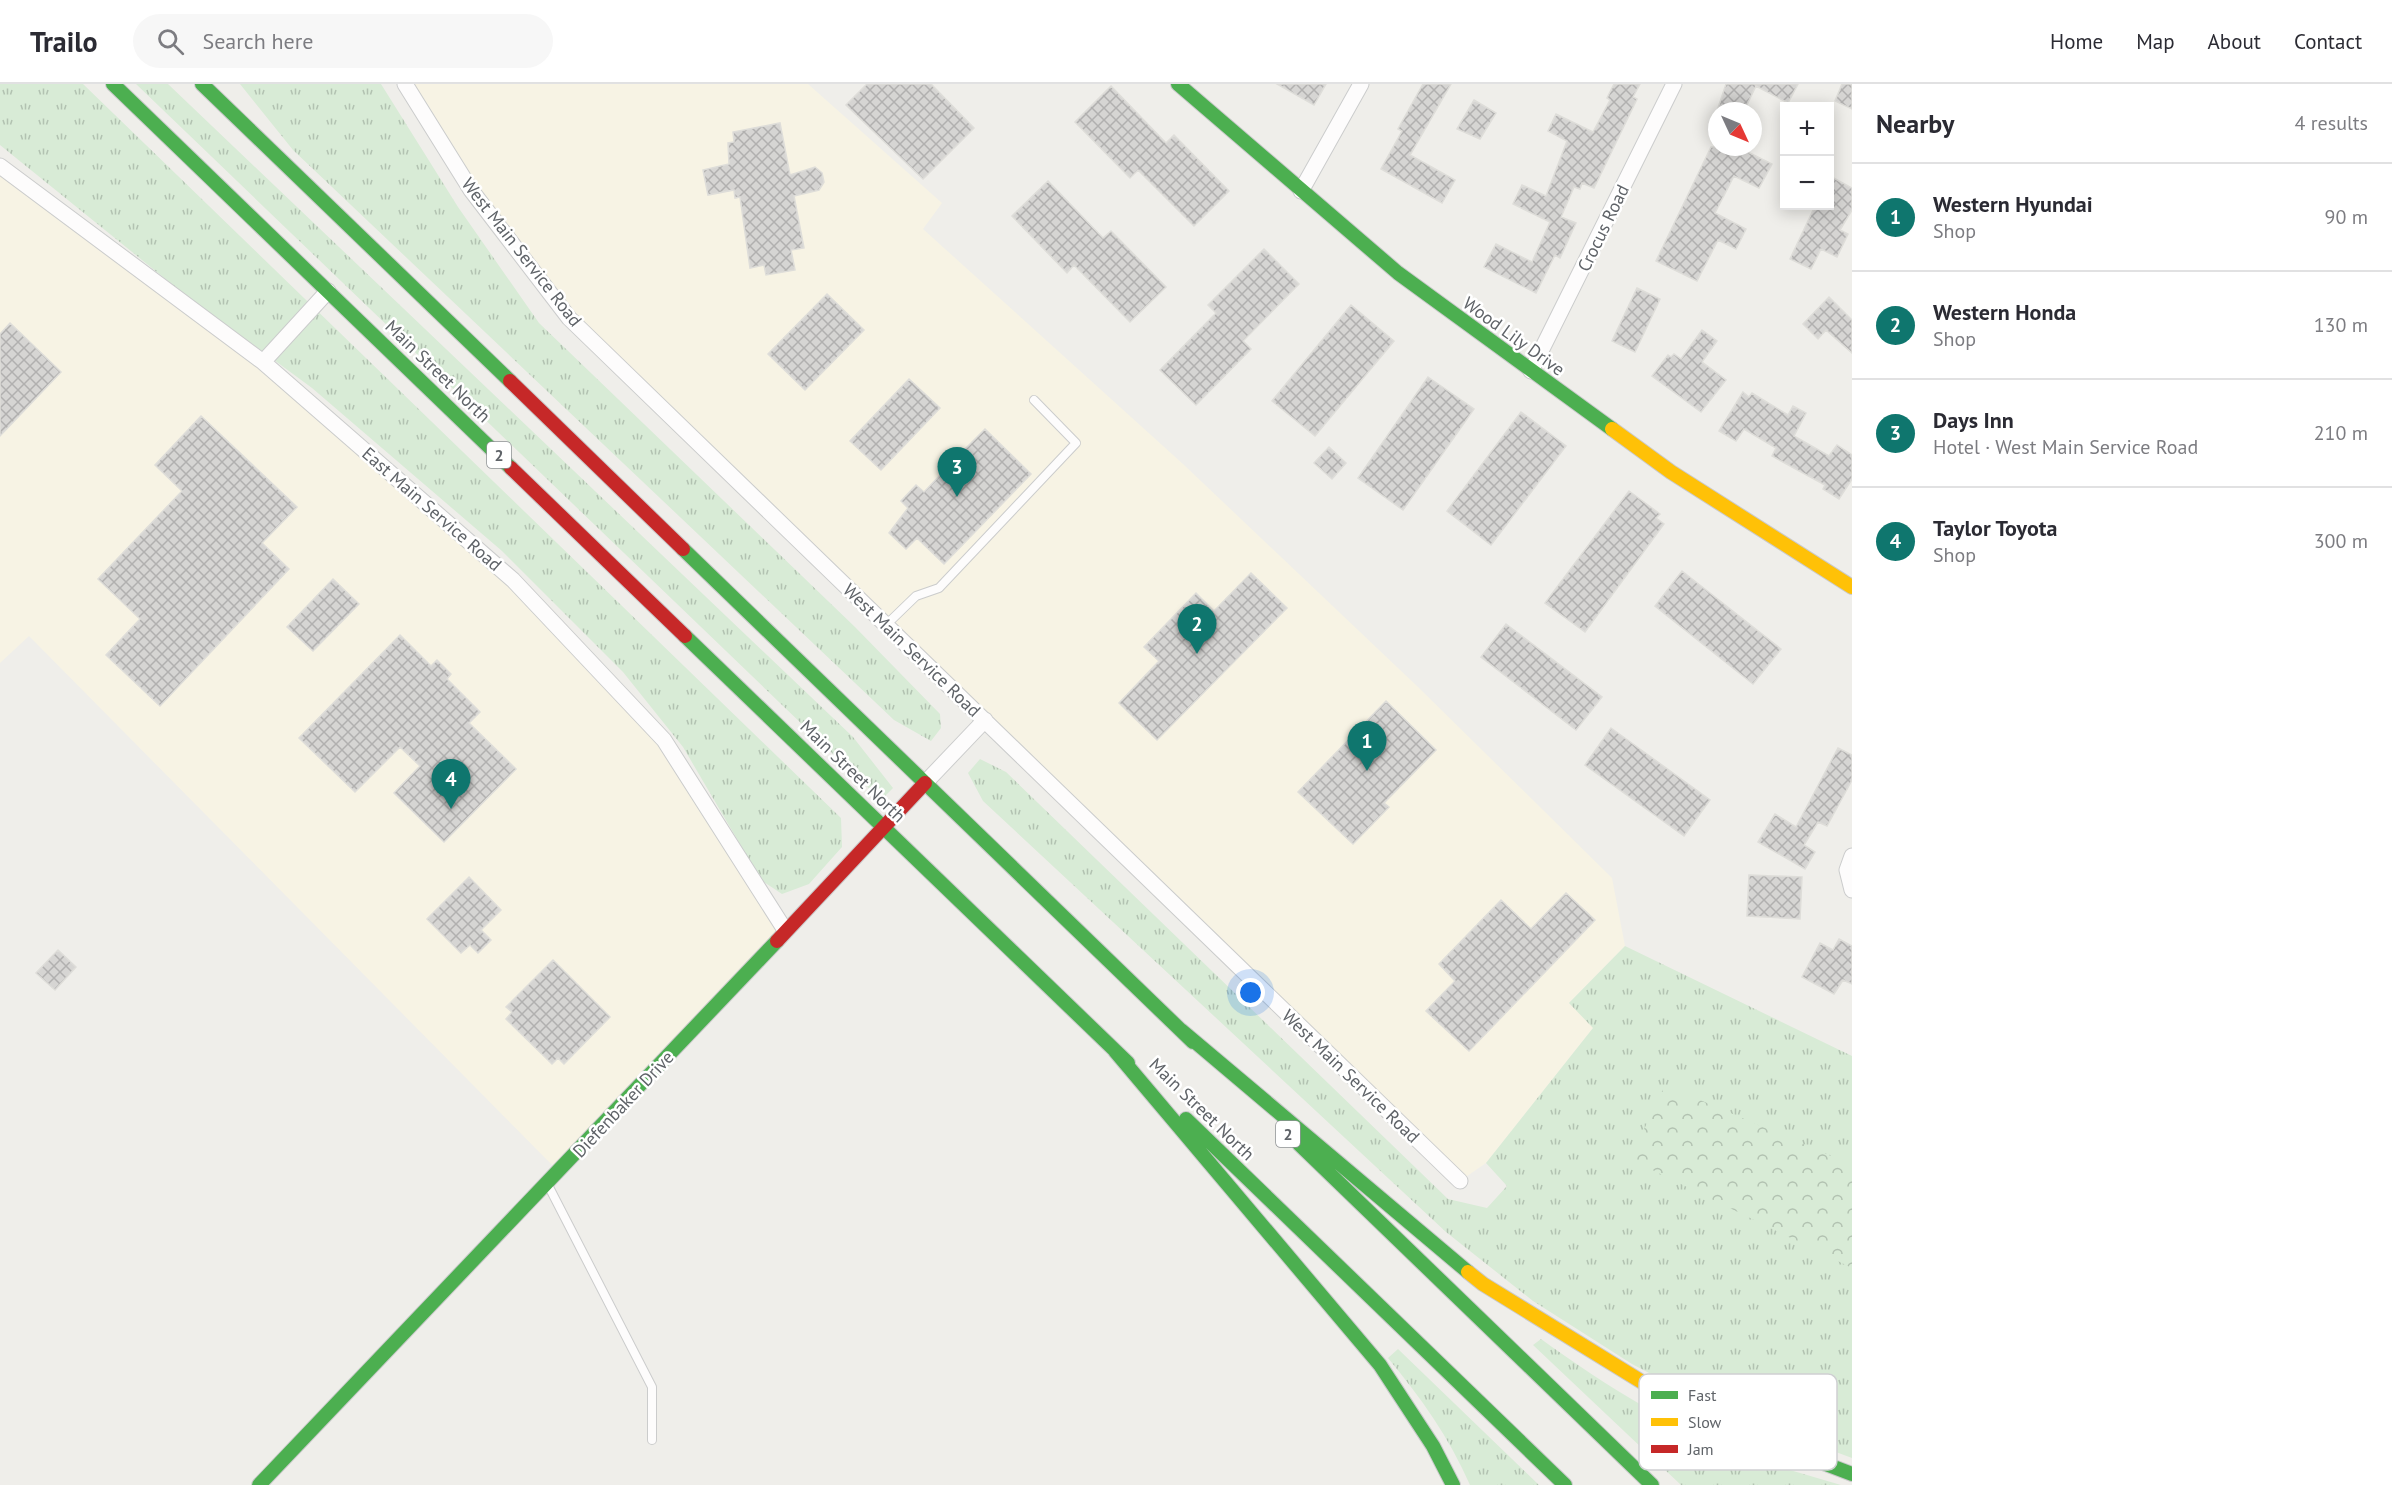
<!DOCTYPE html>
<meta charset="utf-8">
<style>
:root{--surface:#fff;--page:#f7f7f7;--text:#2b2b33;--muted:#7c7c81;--line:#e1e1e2;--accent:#0f766e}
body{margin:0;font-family:"PT Sans",sans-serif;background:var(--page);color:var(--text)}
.controls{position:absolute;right:18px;top:18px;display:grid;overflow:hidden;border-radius:0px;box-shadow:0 3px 15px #0003}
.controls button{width:54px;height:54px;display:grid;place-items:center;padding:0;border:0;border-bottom:2px solid var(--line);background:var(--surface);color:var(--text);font:30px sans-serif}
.compass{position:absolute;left:1708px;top:18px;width:54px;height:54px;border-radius:50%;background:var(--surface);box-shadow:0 3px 15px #0003;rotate:134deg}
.you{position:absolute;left:1251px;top:909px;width:21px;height:21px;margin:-15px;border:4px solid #fff;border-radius:50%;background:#1a73e8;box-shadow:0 0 0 9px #1a73e833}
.badge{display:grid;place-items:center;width:39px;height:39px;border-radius:50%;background:var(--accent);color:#fff;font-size:20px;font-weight:700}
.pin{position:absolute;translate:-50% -50px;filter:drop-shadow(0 2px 3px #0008)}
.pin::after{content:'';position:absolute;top:32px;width:21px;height:18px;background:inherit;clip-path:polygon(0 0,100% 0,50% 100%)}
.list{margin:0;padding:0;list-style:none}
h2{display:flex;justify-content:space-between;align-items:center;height:78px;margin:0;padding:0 24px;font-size:26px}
h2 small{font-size:20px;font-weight:400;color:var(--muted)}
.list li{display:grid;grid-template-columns:39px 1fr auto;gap:18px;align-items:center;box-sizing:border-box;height:108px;padding:0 24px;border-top:2px solid var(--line)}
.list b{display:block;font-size:22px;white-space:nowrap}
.list p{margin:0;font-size:20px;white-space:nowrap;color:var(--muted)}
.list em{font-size:20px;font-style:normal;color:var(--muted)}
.icon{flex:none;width:33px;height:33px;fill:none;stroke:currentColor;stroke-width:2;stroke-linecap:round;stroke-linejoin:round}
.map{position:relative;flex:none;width:1852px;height:1401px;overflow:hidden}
header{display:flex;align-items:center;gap:36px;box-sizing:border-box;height:84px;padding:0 30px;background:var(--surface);border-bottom:2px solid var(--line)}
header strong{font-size:28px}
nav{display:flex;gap:33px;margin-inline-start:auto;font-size:21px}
.search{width:420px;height:54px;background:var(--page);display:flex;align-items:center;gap:15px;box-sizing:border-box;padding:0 21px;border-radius:33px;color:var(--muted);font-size:22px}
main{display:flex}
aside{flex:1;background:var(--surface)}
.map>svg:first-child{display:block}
</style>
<header>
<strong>Trailo</strong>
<div class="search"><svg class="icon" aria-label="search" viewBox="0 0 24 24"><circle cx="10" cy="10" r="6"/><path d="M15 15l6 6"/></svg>Search here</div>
<nav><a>Home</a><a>Map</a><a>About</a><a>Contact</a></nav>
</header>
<main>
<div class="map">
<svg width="1852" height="1401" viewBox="0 0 1852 1401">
<defs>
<pattern id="grass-tufts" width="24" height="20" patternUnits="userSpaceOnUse" patternTransform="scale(1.5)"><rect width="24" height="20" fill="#d8ebd6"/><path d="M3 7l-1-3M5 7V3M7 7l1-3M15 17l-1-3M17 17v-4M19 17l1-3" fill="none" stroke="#b2c2b1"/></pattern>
<pattern id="forest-crowns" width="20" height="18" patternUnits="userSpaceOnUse" patternTransform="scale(1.5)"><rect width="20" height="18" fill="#d8ebd6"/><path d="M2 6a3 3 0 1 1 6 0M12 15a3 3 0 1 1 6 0" fill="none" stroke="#b2c2b1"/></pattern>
<pattern id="building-cross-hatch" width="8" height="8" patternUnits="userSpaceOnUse" patternTransform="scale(1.5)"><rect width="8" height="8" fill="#d6d5d3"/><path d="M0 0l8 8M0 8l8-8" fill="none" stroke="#b1b0af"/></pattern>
</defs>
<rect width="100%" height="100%" fill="#efeeea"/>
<path fill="#f7f3e4" d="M405 0H808L942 119 923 145 1183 380 1418 603 1612 794 1625 862 1569 919 1594 943 1486 1079 1460 1097 569 234Z
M0 78 263 278 513 496 664 656 785 846 559 1088 29 552 0 579Z"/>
<path fill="url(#grass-tufts)" d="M0 0H83L841 734 842 763 809 800 782 810 761 796 683 663 623 588 502 467 312 304 179 206 0 61Z
M136 0H168L853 653 893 704 881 716Z
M240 0H381L458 123 539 239 855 543 940 630 941 644 931 657 894 636 293 66Z
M980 675 1006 688 1448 1115 1487 1124 1507 1102 1486 1079 1593 944 1569 919 1625 862 1852 972V1374L1710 1321 1632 1280 1533 1217 1446 1148 983 717 968 689Z
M1541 1255C1607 1303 1680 1348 1757 1376 1785 1385 1813 1393 1841 1401H1681L1533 1261Z
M1398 1265 1539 1401H1470C1449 1353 1421 1314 1388 1274Z"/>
<path fill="url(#forest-crowns)" d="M1665 1001 1852 1081V1184L1630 1075Z"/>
<path fill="url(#building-cross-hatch)" stroke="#deddd9" stroke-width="1.5" d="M867 0H931L974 44 923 95 846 21Z
M1277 0H1326L1314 21Z
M1423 0H1451L1410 71 1455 96 1442 119 1381 85 1402 47 1398 45Z
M1614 0H1640L1633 13 1637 15 1594 104 1582 99 1580 105 1574 103 1561 133 1576 139 1560 174 1555 171 1536 209 1484 183 1496 160 1532 178 1550 138 1513 120 1522 101 1546 112 1567 57 1548 47 1556 30 1593 48 1610 16 1607 14Z
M1726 0H1798L1788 19 1756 2 1744 27H1717Z
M1842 0H1852V25L1835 17Z
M1111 2 1166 59 1174 51 1229 107 1194 142 1138 86 1130 94 1075 38Z
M1474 16 1496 29 1480 55 1457 45Z
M780 39 790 91 815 83 822 89 824 98 819 106 794 112 804 164 791 166 795 186 766 191 764 181 750 184 740 113 735 114 734 106 708 111 703 86 729 80 728 59 734 58 733 48Z
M1711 63H1738L1772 80 1759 104 1734 92 1715 129 1746 145 1736 165 1718 156 1697 197 1656 177Z
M1830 92 1852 104V126L1840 146 1848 150 1837 173 1821 165 1811 185 1790 175 1815 122H1830Z
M1048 97 1103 154 1111 147 1166 203 1130 238 1074 181 1067 189 1012 132Z
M1264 165 1299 200 1243 257 1251 265 1196 321 1160 286 1216 229 1208 221Z
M1637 204 1660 215 1635 268 1612 257Z
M827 210 864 246 805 306 768 270Z
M1829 213 1852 236V269L1826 246 1818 255 1803 240Z
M1351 221 1394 257 1315 352 1272 317Z
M10 239 61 288 0 352V250Z
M1702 246 1717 257 1702 278 1726 296 1701 328 1652 292 1668 271 1671 273 1674 270 1681 275Z
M1428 293 1474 325 1403 426 1358 394Z
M909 295 940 324 881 386 850 357Z
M1743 308 1749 313 1752 309 1788 331 1793 322 1806 329 1794 352 1829 372 1837 361 1852 371V395L1839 415 1823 405 1825 401 1772 372 1776 364 1744 345 1736 357 1719 347Z
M1521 328 1566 362 1491 461 1447 427Z
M201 332 297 423 262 459 289 485 160 622 106 571 140 535 98 495 182 407 155 381Z
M985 345 1031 390 944 480 917 454 906 465 889 449 908 424 901 417 916 401 924 408 943 388 940 385 954 370 957 373Z
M1329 363 1346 379 1332 395 1314 379Z
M1629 407 1660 430 1656 434 1664 440 1585 548 1545 519Z
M1682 487 1781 565 1753 600 1655 522Z
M1251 489 1287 524 1157 656 1119 619 1159 577 1144 563 1196 509 1214 527Z
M333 495 359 520 313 567 287 543Z
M1506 540 1602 613 1576 646 1481 573Z
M400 551 431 582 437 576 451 590 447 595 480 628 469 639 516 685 444 758 394 709 420 682 400 663 355 708 299 654Z
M1386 617 1436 666 1384 719 1389 723 1353 760 1298 708Z
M1611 644 1710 716 1684 752 1585 681Z
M1838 664 1852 671V696L1827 742 1818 738 1804 761 1815 768 1805 785 1758 758 1775 730 1796 743Z
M1749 791 1802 793 1800 835 1747 832Z
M469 793 501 826 481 846 491 856 478 869 470 861 461 869 427 835Z
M1566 809 1595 836 1469 967 1426 927 1455 897 1439 880 1501 816 1531 845Z
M1839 855 1852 862V900L1843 896 1834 910 1802 893 1820 859 1833 866Z
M58 866 76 883 55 906 36 889Z
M553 876 610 933 564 980 558 974 552 980 506 935 512 928 506 923Z"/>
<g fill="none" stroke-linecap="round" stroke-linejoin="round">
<defs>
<path id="lane" d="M886 541 916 512 939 504 1076 359 1034 316
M549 1103 652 1303V1356"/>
<path id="street" d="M405 0 471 106 569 234 1460 1097
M0 82 263 278 513 496 664 656 785 846
M1301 107 1361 0
M263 278 328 207
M1531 287 1674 0
M925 699 985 636
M1852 772 1847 786 1852 806"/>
<path id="fast" d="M113 0 511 384
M202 0 510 297
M1178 0 1398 189 1612 345
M683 465 1193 958
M685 552 1128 979
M1181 946 1468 1188
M1115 967 1380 1281 1433 1362 1453 1401
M1186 1035 1565 1401
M1299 1060 1652 1401
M1673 1317 1695 1330 1852 1390
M259 1401 777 857"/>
<path id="slow" d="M1612 345 1671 388 1852 503
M1468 1188 1483 1200 1673 1317"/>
<path id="jam" d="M510 297 683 465
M511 384 685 552
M777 857 925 699"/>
</defs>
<use href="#lane" stroke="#cbcccc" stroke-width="10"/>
<use href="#street" stroke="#cbcccc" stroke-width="17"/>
<use href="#fast" stroke="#cacacb" stroke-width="16"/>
<use href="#slow" stroke="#cacacb" stroke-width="16"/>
<use href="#jam" stroke="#cacacb" stroke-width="16"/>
<use href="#lane" stroke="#fdfcfc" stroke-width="8"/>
<use href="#street" stroke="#fdfcfc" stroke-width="15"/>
<use href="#fast" stroke="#4caf50" stroke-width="14"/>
<use href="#slow" stroke="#ffc107" stroke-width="14"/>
<use href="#jam" stroke="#c62828" stroke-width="14"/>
</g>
<g text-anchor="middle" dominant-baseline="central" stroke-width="5" stroke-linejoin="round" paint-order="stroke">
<g fill="#fff" stroke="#8f9295" stroke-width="1.5">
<rect x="487" y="358" width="24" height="26" rx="4.5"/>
<rect x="1276" y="1037" width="24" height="26" rx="4.5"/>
</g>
<g font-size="16" font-weight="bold" fill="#5f6368">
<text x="499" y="371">2</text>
<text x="1288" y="1050">2</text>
</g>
<g font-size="18" fill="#5f6368" stroke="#fff">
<text transform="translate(1603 144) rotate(-64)">Crocus Road</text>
<text transform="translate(522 168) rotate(52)">West Main Service Road</text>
<text transform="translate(1514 252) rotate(36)">Wood Lily Drive</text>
<text transform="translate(438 287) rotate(44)">Main Street North</text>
<text transform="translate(432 425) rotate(41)">East Main Service Road</text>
<text transform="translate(912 566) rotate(44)">West Main Service Road</text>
<text transform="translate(853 687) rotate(44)">Main Street North</text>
<text transform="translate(1351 992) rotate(44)">West Main Service Road</text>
<text transform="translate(623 1020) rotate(-47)">Diefenbaker Drive</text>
<text transform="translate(1202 1025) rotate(44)">Main Street North</text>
</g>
</g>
<rect x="1639" y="1290" width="198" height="96" rx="9" fill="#fff" stroke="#cfd0d2" stroke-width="1.5"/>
<rect x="1651" y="1307" width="27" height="8" fill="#4caf50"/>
<rect x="1651" y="1334" width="27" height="8" fill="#ffc107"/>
<rect x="1651" y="1361" width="27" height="8" fill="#c62828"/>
<g font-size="16" fill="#5f6368">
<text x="1688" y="1317">Fast</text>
<text x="1688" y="1344">Slow</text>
<text x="1688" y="1371">Jam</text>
</g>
</svg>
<div class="controls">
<button>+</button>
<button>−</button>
</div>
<svg class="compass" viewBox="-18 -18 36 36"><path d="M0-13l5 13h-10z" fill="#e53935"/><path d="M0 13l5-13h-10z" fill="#7c7c81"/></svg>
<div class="you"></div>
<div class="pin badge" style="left:1367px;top:687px">1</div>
<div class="pin badge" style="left:1197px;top:570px">2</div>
<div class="pin badge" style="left:957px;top:413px">3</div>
<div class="pin badge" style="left:451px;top:725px">4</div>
</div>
<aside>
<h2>Nearby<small>4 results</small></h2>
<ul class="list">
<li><span class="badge">1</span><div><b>Western Hyundai</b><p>Shop</p></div><em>90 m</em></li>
<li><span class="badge">2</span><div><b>Western Honda</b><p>Shop</p></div><em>130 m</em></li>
<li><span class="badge">3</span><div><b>Days Inn</b><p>Hotel · West Main Service Road</p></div><em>210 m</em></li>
<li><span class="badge">4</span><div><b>Taylor Toyota</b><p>Shop</p></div><em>300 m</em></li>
</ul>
</aside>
</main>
